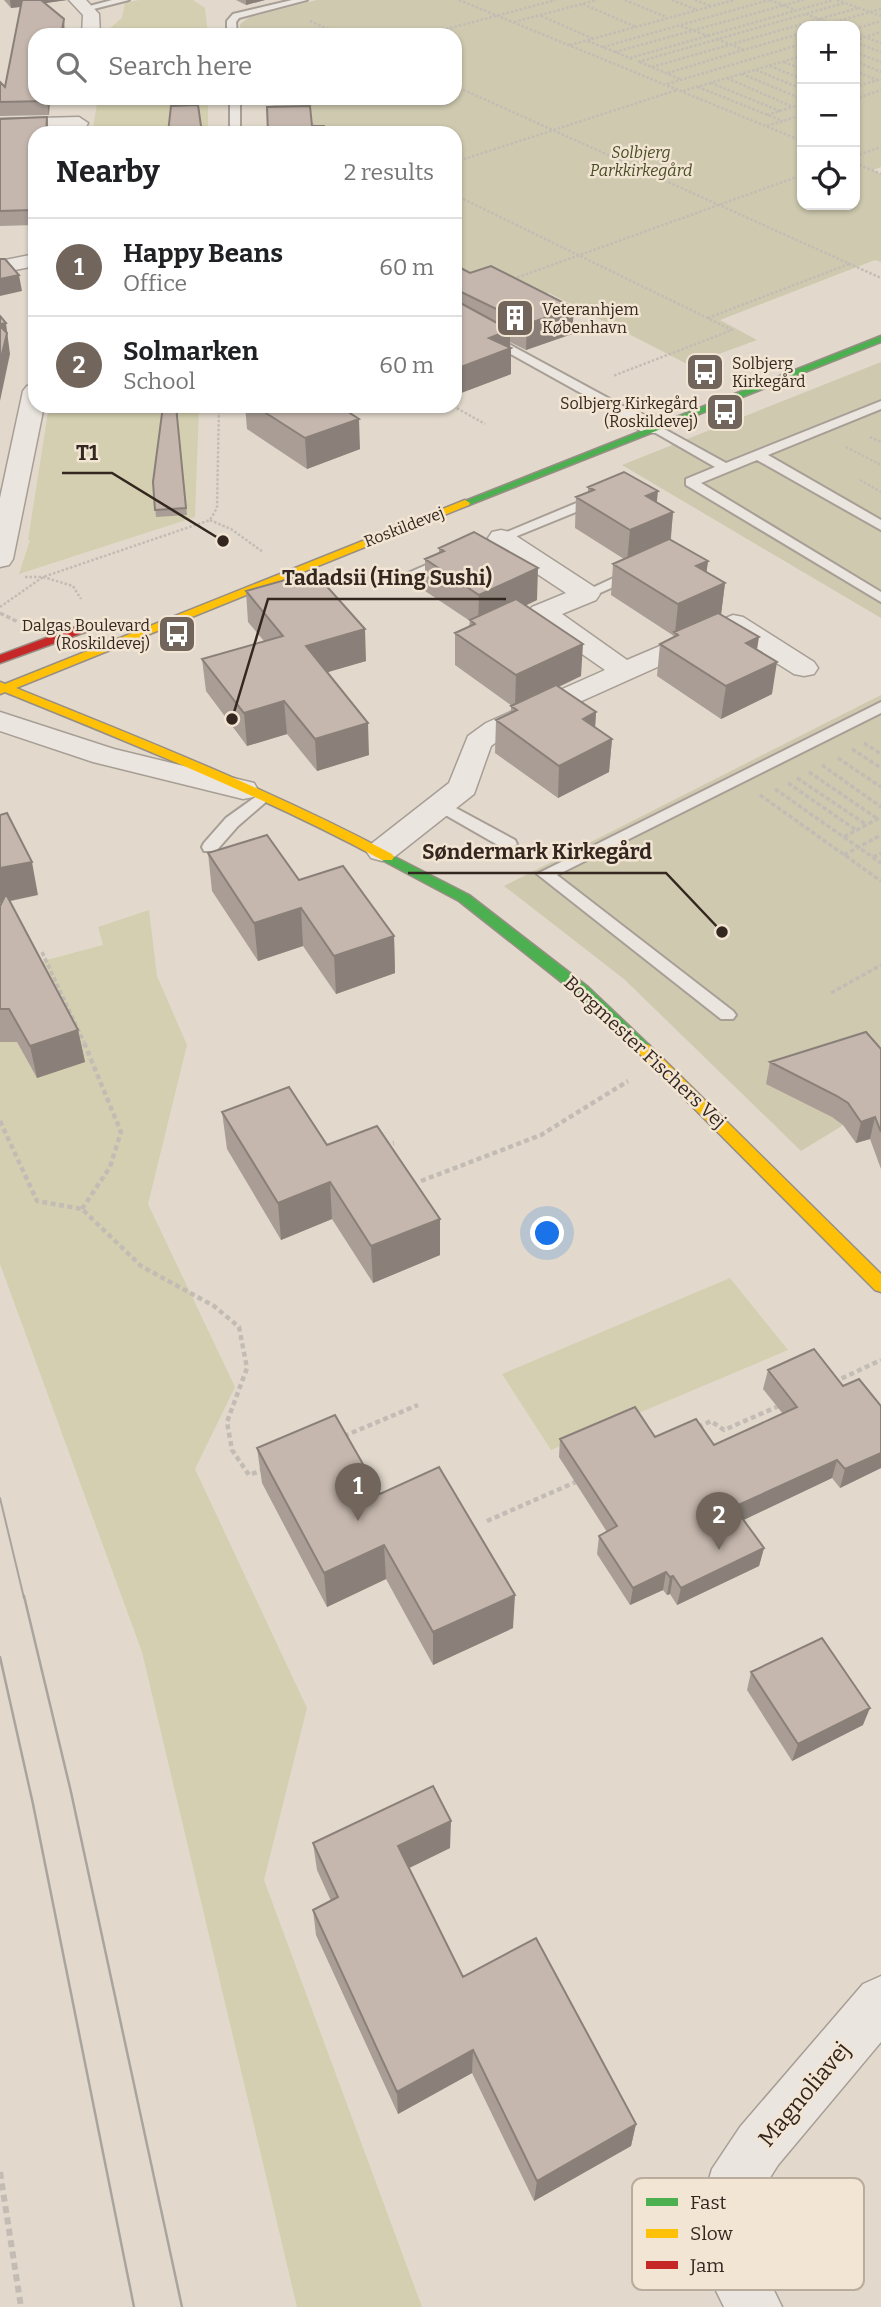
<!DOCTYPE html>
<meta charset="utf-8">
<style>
:root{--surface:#fff;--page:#f2f2f2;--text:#202124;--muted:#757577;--line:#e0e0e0;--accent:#71655c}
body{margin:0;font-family:Bitter,serif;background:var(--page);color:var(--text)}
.controls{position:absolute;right:21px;top:21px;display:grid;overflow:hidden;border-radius:14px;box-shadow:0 2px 5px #0004}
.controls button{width:63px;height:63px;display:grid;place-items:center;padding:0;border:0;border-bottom:2px solid var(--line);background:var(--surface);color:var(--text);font:35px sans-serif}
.you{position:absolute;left:548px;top:1234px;width:24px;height:24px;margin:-18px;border:5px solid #fff;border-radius:50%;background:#1a73e8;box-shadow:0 0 0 10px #1a73e833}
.badge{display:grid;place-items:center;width:46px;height:46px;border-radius:50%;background:var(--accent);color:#fff;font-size:23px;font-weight:700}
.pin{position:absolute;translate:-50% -58px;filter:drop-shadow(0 2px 4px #0008)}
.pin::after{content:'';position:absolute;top:37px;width:24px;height:21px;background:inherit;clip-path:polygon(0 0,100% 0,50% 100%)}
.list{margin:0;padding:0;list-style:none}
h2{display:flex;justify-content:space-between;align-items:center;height:91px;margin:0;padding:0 28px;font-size:30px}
h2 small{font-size:23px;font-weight:400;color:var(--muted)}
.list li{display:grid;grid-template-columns:46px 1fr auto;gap:21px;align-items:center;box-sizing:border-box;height:98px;padding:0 28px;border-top:2px solid var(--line)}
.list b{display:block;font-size:26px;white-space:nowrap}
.list p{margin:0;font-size:23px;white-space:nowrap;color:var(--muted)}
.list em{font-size:23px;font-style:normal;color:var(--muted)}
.icon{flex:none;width:38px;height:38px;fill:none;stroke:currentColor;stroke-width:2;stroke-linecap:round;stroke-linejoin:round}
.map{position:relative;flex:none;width:881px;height:2307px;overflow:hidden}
.search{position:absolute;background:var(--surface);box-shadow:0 2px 5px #0004;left:28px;top:28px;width:434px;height:77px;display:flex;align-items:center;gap:18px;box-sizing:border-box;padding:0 24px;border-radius:21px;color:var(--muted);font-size:26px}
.panel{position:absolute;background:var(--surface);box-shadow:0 2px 5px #0004;left:28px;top:126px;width:434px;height:287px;border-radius:21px}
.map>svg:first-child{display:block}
</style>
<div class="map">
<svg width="881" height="2307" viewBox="0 0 881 2307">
<rect width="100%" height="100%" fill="#e2d9cc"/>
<path fill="#d3cfb0" d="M139 0H193L205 8 208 35H108L109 29 122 18 125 3Z
M98 98H208V133H92Z
M49 406H199L195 517 19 574 30 540H28Z
M149 910 157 976 187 1045 148 1204 235 1387 195 1469 307 1708 264 1880 422 2307H297L142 1652 0 1264V1042H17L37 1078 39 962 103 945 98 927Z
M730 1278 788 1350 551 1450 502 1374Z"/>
<path fill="#cec9af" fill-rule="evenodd" d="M317 0H881V167L873 170 881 174V262L875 260 720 320 757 340 689 365 549 293 455 303V133H329L258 98H455V35H241L240 24 250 17ZM802 26H855V205H802Z
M881 362V618L622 465Z
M881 695V1102L801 1151 624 979 504 886Z"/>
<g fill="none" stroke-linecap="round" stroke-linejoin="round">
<defs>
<path id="lane" d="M112 0H129L86 11 82 8Z
M292 0H307L239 18 236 22 237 35H227V21L233 14Z
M230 98H240V133H230Z
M455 315 632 411 634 414 624 417 455 323Z
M881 401V409L768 455 881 520V530L757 460 701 483 881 592V602L686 485V479L715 467 647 428 657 425 726 463Z
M598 494 603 495V501L495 545 483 542Z
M449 555 454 556V562L413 579 401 576Z
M635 568 640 569V575L591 597 586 598 579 594Z
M881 702V713L557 875 733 1011 736 1015 733 1019H721L537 874Z
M261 793 267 795V801L238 826 216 851H204L202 847 204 843 226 818Z
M441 800 515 840 517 844 509 849 503 848 435 809V801Z"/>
<path id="street" d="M69 0H86L99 14 100 35H82L83 15Z
M79 117 88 123 86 127 0 131V119Z
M35 254V266L0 273V261Z
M35 384V406H44L13 559 9 565 0 567V498L23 391 27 386Z
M628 407 662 423 665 428 662 433H644L620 419 616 414 620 409Z
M501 530 510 532 596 588 600 594 596 600 562 614 627 660 733 615 743 617 814 662 818 668 814 674 804 676 794 674 731 634 506 735 491 746 474 794 393 858 382 861 371 858 366 851 371 844 449 783 468 736 486 723 605 670 532 619 528 613 532 607 566 593 492 544 488 538 492 532Z
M0 712 114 749 254 783 258 790 254 797 243 799 93 762 0 731Z
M881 1976V2042L778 2165 757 2198 753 2247 782 2307H724L697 2252V2219L712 2169 740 2127 863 1984Z"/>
<path id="fast" d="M881 336V342L469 505 460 503Z
M387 853 469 895 588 987 649 1045 651 1049 649 1053H639L578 995 459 901 382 860 380 857Z"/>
<path id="slow" d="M465 500 470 503 469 505 16 688C143 739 271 790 392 854L394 857 392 860H382C261 795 133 744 5 692L0 694V682L5 684Z
M644 1044 649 1045 881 1274V1292L875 1290 639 1053 637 1049Z"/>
<path id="jam" d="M84 624 90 628 88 631 0 663V655Z"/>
</defs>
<use href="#lane" stroke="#a79e96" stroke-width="4"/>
<use href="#street" stroke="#a79e96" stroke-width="3"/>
<use href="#fast" stroke="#978e85" stroke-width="3"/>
<use href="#slow" stroke="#978e85" stroke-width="3"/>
<use href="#jam" stroke="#978e85" stroke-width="3"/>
<path stroke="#c3bcb5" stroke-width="2.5" stroke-dasharray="2.5 2" stroke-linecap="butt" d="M459 0 802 141
M625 0 666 17
M672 0 697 10
M695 0 711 6
M770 0 795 10
M837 0 881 16
M583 4 636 27
M806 14 838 26
M541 16 594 39
M310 21 342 35
M514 22 597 0
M831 23 881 9
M681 26 709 36
M855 29 881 21
M855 33 881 43
M424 35 556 0
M717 39 744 50 802 33
M855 40 881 32
M588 41 632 59
M855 42 881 52
M570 45 734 0
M603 47 769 0
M615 52 803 0
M855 52 881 62
M630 58 833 0
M855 61 881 72
M638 62 844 3
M640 62 680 79
M784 62 802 69
M770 66 802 79
M652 67 858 8
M756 70 802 89
M855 71 877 80
M668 73 743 50
M742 74 802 99
M727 78 793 107
M711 83 780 111
M667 84 802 44
M455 86 881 278
M698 87 783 121
M855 87 881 79
M683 91 802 56
M261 98 282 109
M855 99 881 90
M767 115 802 104
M308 122 330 133
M767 126 802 115
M855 156 881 147
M455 162 677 90
M855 163 881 174
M455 195 732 330 613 376
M513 279 802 175
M708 318 849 264
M453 406 485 424
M870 437 881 442
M846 447 881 465
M860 480 881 492
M210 520 231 529 263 552
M25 577H43L73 586 81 599
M0 607 43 577 210 520 217 508 219 406"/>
<path stroke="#c3bcb5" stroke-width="3.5" stroke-dasharray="4.5 2.5" stroke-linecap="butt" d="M0 613 18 622
M864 743 881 754
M852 749 881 768
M838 758 881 787
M822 765 881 807
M809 772 878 819
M797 778 867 825
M788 783 856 830
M775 789 881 863
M760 795 881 881
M844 837 881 817
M844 855 881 835
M873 857 881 853
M42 952 84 1042
M831 993 881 965"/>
<path stroke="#c3bcb5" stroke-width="4.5" stroke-dasharray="5 3.5" stroke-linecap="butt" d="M0 1121 37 1201 82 1209 141 1266 214 1306 239 1327 247 1368 227 1422 232 1450 249 1475 265 1469
M385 1146 394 1143
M421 1181 541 1135 628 1081
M82 1209 110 1167 121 1132 83 1040
M834 1382 881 1360
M698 1427 711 1421 724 1430 781 1405
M344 1436 418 1405
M487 1521 578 1481"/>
<path stroke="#c3bcb5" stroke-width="6" stroke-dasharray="7 4.5" stroke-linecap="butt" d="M0 2172 21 2307"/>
<use href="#lane" fill="#eae5de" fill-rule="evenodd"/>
<use href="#street" fill="#eae5de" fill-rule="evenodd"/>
<use href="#fast" fill="#4caf50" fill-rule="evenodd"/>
<use href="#slow" fill="#ffc107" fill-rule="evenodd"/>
<use href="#jam" fill="#c62828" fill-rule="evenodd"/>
<path stroke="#a9a49e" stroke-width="2" d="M0 1498 24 1598"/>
<path stroke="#a9a49e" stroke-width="2.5" d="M24 1596 71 1792 182 2307
M0 1657 33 1804 134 2307"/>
</g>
<path fill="#a99d95" d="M4 0H67L45 3 66 32 65 35H35L50 98 49 115 0 116V82L5 87 21 7 11 8Z
M236 0H265L246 5Z
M47 117 49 133H35V225L0 226V119Z
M455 265 572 334 526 350 510 342 511 374 461 393 455 390Z
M176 406 187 515 156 517 153 482Z
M245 406H339L360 449 307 469 247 429Z
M588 487 657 502 673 512 671 539 708 561 706 572 725 583 721 614 757 649 772 694 721 719 657 676 660 644 673 637 674 636 611 595 613 564 624 559 575 528 576 497 588 493Z
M439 548 537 600 525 606 581 676 559 687 596 712 595 727 612 739 609 772 558 798 495 753 496 720 511 713V706H512L455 665V633L469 626 470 621 425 591V559L439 553Z
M246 591 366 661 327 672 369 755 317 771 287 734 247 746 206 691 202 659 264 641 248 622Z
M208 853 299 880 394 936 395 973 336 994 303 946 258 961 212 891Z
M38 895 9 901 78 1030 85 1062 37 1078 17 1042H0V906L2 903Z
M881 1049V1169L870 1139 856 1143 843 1125 832 1117 766 1084 770 1062Z
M222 1112 327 1145 440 1255 373 1283 332 1219 281 1240 227 1149Z
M768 1370 843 1386 881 1406V1468L840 1488 832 1478 743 1520 764 1548 759 1566 677 1605 670 1594 667 1595 663 1590 630 1605 597 1554 599 1536 607 1532 559 1457 560 1439 655 1437 714 1445 783 1414 763 1389Z
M257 1448 380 1494 513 1628 433 1665 386 1579 327 1607 262 1483Z
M751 1672 863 1725 792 1761 747 1690Z
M313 1843 450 1848 409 1868 463 1977 636 2124 631 2146 534 2201 472 2073 398 2114 316 1935 313 1910 331 1901 317 1870Z"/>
<path fill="#8a8079" d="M10 0H25L26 6 11 8Z
M33 0H67L33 5Z
M246 0H265L246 5Z
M64 19 65 35H61Z
M47 98H50L49 115 47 101Z
M47 117 49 133H46Z
M35 196V225L32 210Z
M19 275 22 291 0 296V279Z
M574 308 572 334 526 350 527 324Z
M6 323 10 354 0 401V324Z
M510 330V349L511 348V374L461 393V367L489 338Z
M359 419 360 449 307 469 305 438Z
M658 491 655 519 673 512 670 543 627 562 630 530 646 496Z
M708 561 704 592 696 566Z
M538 568 537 600 478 627 479 595Z
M725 583 721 615 675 633 678 604Z
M365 629 366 661 308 678 306 646Z
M759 637 754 669 746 643Z
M583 644 581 676 515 707 516 675Z
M777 662 772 694 721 719 726 686Z
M284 701 287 734 247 746 244 713Z
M596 712 594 745 583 719Z
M368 723 369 755 317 771 315 739Z
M612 739 609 772 558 798 559 766Z
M32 862 38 895 0 903V868Z
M301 908 303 946 258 961 254 923Z
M394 936 395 973 336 994 334 956Z
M78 1030 85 1062 37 1078 30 1046Z
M875 1117 870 1139 856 1143 861 1122Z
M330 1182 332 1219 281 1240 278 1203Z
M440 1219V1255L373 1283 371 1246Z
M881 1453V1468L840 1488 845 1469Z
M837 1460 832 1478 731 1526 734 1507Z
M384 1545 386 1579 327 1607 324 1573Z
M764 1548 759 1566 677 1605 681 1588Z
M666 1572 663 1590 630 1605 633 1588Z
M673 1576 670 1594 667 1595 670 1577Z
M515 1595 513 1628 433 1665V1632Z
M870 1708 863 1725 792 1761 798 1744Z
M451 1821 450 1848 399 1873 398 1846Z
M473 2050 472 2073 398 2114 397 2092Z
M636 2124 631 2146 534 2201 537 2181Z"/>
<path fill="#c5b7ad" stroke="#8a8079" stroke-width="2" d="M22 0H41L64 19 61 35H35V98H47V101L0 102V82L5 87Z
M198 105 202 133H168L171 106Z
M310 106 312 126H324L325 133H268L267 107Z
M47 117 46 133H35V196L32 210 0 211V119Z
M0 259H5L19 275 0 279Z
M455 265 470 273 491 266 574 308 527 324 455 289Z
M455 300 510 330 489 338 511 348 461 367 455 364Z
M0 316 6 323 0 324Z
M0 326 7 333 0 362Z
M163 406H176L186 508 155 510 153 482Z
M255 406H339L359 419 305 438Z
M624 472 658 491 646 496 673 512 630 530 576 497 594 490 588 487Z
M474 532 538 568 479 595 425 559 444 551 439 548Z
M669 539 708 561 696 566 725 583 678 604 613 564Z
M314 572 365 629 306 646 368 723 315 739 284 701 244 713 202 659 283 636 246 591Z
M516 599 583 644 516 675 455 633 475 624 470 620Z
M718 613 759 637 746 643 777 662 726 686 660 644 678 635 674 632Z
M556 685 596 712 583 719 612 739 559 766 496 720 517 710 511 706Z
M7 813 32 862 0 868V815Z
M267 835 299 880 343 866 394 936 334 956 301 908 254 923 208 853Z
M6 894 78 1030 30 1046 9 1009H0V906Z
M866 1032 881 1049V1132L875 1117 861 1122 848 1103 837 1096 770 1062Z
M289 1087 327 1145 377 1126 440 1219 371 1246 330 1182 278 1203 222 1112Z
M814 1349 843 1386 859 1379 881 1406V1453L845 1469 837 1460 734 1507 764 1548 681 1588 673 1576 670 1577 666 1572 633 1588 599 1536 617 1526 560 1439 635 1407 655 1437 696 1419 714 1445 797 1407 768 1370Z
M335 1415 380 1494 439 1467 515 1595 433 1632 384 1545 324 1573 257 1448Z
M822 1638 870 1708 798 1744 751 1672Z
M433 1786 451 1821 398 1846 463 1977 536 1938 636 2124 537 2181 473 2050 397 2092 313 1910 338 1897 313 1843Z"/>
<defs>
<symbol id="building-square" viewBox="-11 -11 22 22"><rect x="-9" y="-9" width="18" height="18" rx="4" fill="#71655c" stroke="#f2e5d3"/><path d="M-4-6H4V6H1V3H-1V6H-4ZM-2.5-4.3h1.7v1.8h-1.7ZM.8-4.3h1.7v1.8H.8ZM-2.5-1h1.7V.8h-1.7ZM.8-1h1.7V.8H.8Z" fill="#fff"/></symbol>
<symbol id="bus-square" viewBox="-11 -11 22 22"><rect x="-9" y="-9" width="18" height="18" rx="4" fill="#71655c" stroke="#f2e5d3"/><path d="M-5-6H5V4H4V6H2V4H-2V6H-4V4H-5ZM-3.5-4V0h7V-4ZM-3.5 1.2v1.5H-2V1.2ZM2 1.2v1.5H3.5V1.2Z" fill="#fff"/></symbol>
</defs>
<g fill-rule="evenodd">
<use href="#building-square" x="493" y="296" width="44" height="44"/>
<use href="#bus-square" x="683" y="350" width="44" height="44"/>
<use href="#bus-square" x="703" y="390" width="44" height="44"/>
<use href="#bus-square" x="155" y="612" width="44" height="44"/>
</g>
<g text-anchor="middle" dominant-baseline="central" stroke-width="5" stroke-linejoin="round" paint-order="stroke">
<g font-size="16" font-style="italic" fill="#4a4f27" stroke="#f2e5d3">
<text x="641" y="152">Solbjerg<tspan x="641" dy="18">Parkkirkegård</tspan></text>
</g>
<g font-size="16" fill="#34271f" stroke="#f2e5d3" text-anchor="start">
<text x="542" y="309">Veteranhjem<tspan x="542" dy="18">København</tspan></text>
<text x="732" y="363">Solbjerg<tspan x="732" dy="18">Kirkegård</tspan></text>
<text x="698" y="403" text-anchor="end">Solbjerg Kirkegård<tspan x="698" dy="18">(Roskildevej)</tspan></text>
<text x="150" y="625" text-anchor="end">Dalgas Boulevard<tspan x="150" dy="18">(Roskildevej)</tspan></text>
</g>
<g font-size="16" fill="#34271f" stroke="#f2e5d3">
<text transform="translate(404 527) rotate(-21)">Roskildevej</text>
</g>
<g font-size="19" fill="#34271f" stroke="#f2e5d3">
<text transform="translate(645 1052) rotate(43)">Borgmester Fischers Vej</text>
</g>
<g font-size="23" fill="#34271f" stroke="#f2e5d3">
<text transform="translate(804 2094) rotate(-50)">Magnoliavej</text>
</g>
</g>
<rect x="632" y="2178" width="232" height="112" rx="10" fill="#f2e5d3" stroke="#b9ac9d" stroke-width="2"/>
<rect x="646" y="2198" width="32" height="8" fill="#4caf50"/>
<rect x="646" y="2229" width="32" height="9" fill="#ffc107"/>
<rect x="646" y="2261" width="32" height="8" fill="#c62828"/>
<g font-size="19" fill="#34271f">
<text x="690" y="2209">Fast</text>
<text x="690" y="2240">Slow</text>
<text x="690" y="2272">Jam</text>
</g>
<path fill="none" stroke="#34271f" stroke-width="2.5" d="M223 541L112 473H62M232 719L268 599H506M722 932L666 873H408"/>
<g fill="#34271f" stroke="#f2e5d3" stroke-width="2.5">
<circle cx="223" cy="541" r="7"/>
<circle cx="232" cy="719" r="7"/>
<circle cx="722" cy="932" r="7"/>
</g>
<g font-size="21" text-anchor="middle" font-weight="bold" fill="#34271f" stroke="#f2e5d3" stroke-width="5" stroke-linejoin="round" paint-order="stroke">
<text x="87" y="460">T1</text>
<text x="387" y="585">Tadadsii (Hing Sushi)</text>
<text x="537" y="859">Søndermark Kirkegård</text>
</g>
</svg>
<div class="controls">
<button>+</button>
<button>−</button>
<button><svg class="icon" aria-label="locate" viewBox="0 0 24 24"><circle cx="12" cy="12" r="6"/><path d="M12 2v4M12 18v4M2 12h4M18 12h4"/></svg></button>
</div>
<div class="you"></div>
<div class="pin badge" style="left:358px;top:1521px">1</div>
<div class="pin badge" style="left:719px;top:1550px">2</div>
<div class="search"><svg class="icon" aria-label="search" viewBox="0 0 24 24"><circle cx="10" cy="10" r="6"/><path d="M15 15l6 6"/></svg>Search here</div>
<section class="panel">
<h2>Nearby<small>2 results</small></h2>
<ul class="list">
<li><span class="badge">1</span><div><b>Happy Beans</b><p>Office</p></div><em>60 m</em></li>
<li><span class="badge">2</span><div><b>Solmarken</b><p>School</p></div><em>60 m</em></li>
</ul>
</section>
</div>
